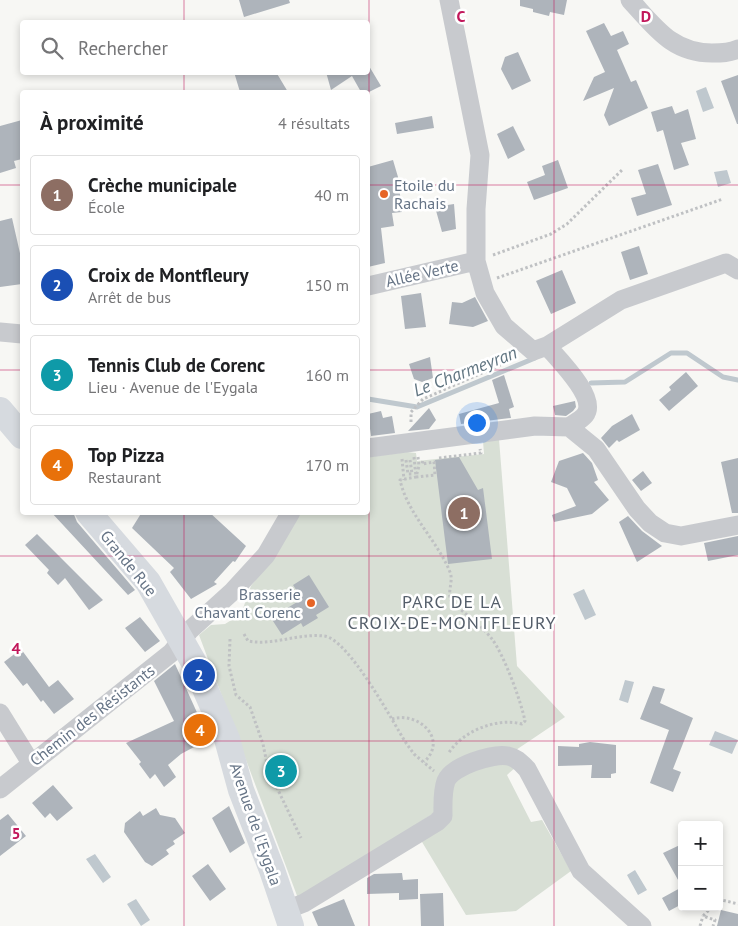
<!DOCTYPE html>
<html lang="fr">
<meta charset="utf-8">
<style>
:root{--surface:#fff;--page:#f2f2f2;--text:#202124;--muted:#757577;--line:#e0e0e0;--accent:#e66426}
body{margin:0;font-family:"PT Sans",sans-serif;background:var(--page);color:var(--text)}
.controls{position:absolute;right:15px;bottom:15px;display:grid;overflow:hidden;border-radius:5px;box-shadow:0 2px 8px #0003}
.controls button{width:45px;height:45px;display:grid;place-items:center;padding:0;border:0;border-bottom:1px solid var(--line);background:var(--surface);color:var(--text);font:25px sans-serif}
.you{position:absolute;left:476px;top:422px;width:18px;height:18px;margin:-12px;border:4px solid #fff;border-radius:50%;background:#1a73e8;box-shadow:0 0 0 8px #1a73e833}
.badge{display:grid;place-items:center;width:32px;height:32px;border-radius:50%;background:var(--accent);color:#fff;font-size:16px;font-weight:700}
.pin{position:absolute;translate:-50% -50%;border:2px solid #fff;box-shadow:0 1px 5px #0006}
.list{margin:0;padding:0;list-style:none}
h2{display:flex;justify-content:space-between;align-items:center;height:65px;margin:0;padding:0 20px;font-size:21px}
h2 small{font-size:16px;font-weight:400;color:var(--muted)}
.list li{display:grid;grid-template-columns:32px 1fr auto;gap:15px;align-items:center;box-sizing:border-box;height:80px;margin:0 10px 10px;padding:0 10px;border:1px solid var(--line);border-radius:5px}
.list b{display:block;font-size:19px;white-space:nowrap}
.list p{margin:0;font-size:16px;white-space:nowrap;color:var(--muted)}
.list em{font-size:16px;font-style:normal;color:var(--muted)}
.icon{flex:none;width:28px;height:28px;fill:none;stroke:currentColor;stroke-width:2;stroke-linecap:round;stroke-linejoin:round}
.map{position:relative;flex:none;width:738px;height:926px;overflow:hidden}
.search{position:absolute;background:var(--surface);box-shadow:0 2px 8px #0003;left:20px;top:20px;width:350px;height:55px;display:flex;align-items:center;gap:12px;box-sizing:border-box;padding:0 18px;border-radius:5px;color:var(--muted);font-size:19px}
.panel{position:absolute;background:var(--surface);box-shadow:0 2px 8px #0003;left:20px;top:90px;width:350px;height:425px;border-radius:5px}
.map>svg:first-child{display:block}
</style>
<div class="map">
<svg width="738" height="926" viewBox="0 0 738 926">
<rect width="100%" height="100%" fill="#f7f7f4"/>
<path fill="#d8dfd5" d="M499 439 517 666 565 717 513 752 456 766 440 809 299 901 199 635 211 625 225 624 241 614 251 586 271 559 298 513 368 512V457L407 452 416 453 417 461 484 454 483 441Z
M489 760 516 767 507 775 531 822 542 820 571 871 516 911 466 915 419 837 450 792 457 777Z"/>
<path fill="#bfc8ce" d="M706 87 714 108 703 112 696 91Z
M727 170 731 183 718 187 714 172Z
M584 589 596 615 585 620 573 594Z
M625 680 634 682 628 703 619 700Z
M715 731 738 740 732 754 709 745Z
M95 854 111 877 103 883 86 859Z
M635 870 647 890 638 895 627 875Z
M136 899 150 920 141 926 127 904Z"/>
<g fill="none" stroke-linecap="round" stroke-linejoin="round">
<path stroke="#bfc8ce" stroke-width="5" d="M591 383 625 382 671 353H687L723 377 738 380
M368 399 417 407 535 358"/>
</g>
<path fill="#aeb4bb" d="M239 0H289L290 3 244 17Z
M520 0H567L564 15 550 12 549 16 533 12V9L520 6Z
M604 23 611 36 623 31 629 44 617 50 631 82 636 80 648 108 609 126 604 115 614 88 583 101 594 77 605 72 586 31Z
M518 52 531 81 512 90 501 69 505 57Z
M369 66 381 86 369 92H361L352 76 358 72H368Z
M234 72H276L288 92H240Z
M326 72H358L331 90Z
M738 75V124H737L721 81Z
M672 106 675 114 688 109 696 139 681 143 689 165 674 170 663 130 657 132 651 112Z
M432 116 434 128 397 134 395 123Z
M22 120V159L14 161 16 168 0 173V126Z
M513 126 525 150 508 159 497 134Z
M393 160 398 177 402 212 392 213 394 226 381 228 385 263 368 267V167Z
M558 160 568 188 534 200 527 182 545 175 542 166Z
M658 164 672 205 637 216 631 198 646 194 638 170Z
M454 204 456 229 442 232 435 207Z
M12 218 22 262V284L0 287V221Z
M639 246 648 274 630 280 621 252Z
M562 270 576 303 551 314 536 281Z
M421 293 426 327 405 329 401 296Z
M475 297 488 321 473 327 449 324 452 302 462 303Z
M430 357 433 378 422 382 414 379 409 364Z
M686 372 698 386 669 411 659 400 671 390 669 387Z
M504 375 514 407 509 409 511 418 461 424 459 414 499 403 492 380Z
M575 401 576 407 573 411 566 416 555 415 553 406Z
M429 408 436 420 429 429 408 431Z
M381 411 383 418 392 416 395 433 371 436 368 414Z
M632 414 640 430 619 442 617 440 609 448 601 438 612 426Z
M583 453 592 463 598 480 594 482 609 500 592 514 554 522 552 515 576 506 567 488 551 482 559 461Z
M459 457 478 490 483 488 492 559 448 564 435 460Z
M738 458V513H732L721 462Z
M643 471 652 483 641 491 632 480Z
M51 512H73L77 522 135 590 128 595Z
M142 512H209L246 546 235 562 233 561 214 582 217 584 191 599 170 572 174 568 132 528Z
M628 516 642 531 662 546 637 562 619 522Z
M37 534 103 600 89 610 65 578 58 585 47 573 49 570 25 545Z
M738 536V555L708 561 704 543Z
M309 575 329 607 316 615 318 618 303 627 301 623 282 635 271 618 302 599 293 585Z
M140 617 160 641 145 652 125 628Z
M21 649 49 687 58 680 74 699 54 714 43 700 41 702 27 683 23 686 4 662Z
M175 664 209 739 181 754 168 765 176 777 164 787 155 774 150 779 139 764 141 762 126 743 174 721 154 681Z
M653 686 665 689 660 703 693 718 673 769 681 772 673 792 650 783 669 730 640 719Z
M590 742 616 745V773L611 774V778H591L592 765 558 766V746L579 747V744Z
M53 785 73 808 57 821 50 813 45 818 32 803Z
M229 806 245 843 230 853 212 818Z
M156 808 160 815 175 818 185 833 173 841 175 844 166 850 169 854 152 866 145 862 124 832 125 823 140 811 143 816Z
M8 814 26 836 0 856V820Z
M682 844V887L663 853Z
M208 864 226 889 210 901 192 876Z
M402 873 403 880 418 879V899L399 900V893L367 894V878L374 874Z
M682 887V904L669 911 662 898Z
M443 893 444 926H421L420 894Z
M344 899 355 926H318L312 912Z
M721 910 738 914V926H717Z"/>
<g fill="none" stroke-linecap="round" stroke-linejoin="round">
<path stroke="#bfc1c3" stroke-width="3" stroke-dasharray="2.5 2.5" stroke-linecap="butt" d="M493 255 551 234 567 224 623 169
M497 278 723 199
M411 422V412L423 399 516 358
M414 457 416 477 435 475 434 462 422 464 423 460
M418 457 419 466 416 477 400 480C408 515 437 540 450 572 454 582 446 593 452 602 465 614 481 625 492 639 504 655 521 701 525 721L522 724C496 717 461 732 448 754
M439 458 481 453 480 449
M402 459 404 480
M406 460 408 474H412L410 460
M244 634 248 641C273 646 298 633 324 636 348 638 393 722 406 743L414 754 434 771
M230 639 229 666 236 695 250 707 263 744 268 769 301 838
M392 719C418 711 449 739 424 762
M719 902 722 900 738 904
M712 907 703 916 715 920 713 926
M700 926 703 916"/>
<path stroke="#c8cace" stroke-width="19" d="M449 0 480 155 476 209V261L485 293 504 326 533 351 547 346 621 300 726 263 738 270
M630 0C655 27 672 53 712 53 721 53 730 53 738 49
M368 286 476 261
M0 332 22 334
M547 346C558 359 598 398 585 415 581 420 573 424 569 427
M368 448 535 426 569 427 596 449 637 509 650 523 665 533 681 536 738 525
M0 713 31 763
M0 789 171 653 190 630 233 591 266 555 291 512
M286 910 304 903 437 822 443 816C443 805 442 792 446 781 452 766 493 753 508 756 517 758 521 763 527 769L581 871 642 926"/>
<path stroke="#d6dadf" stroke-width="26" d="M0 410 22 436
M88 512 148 582 193 661 227 739 241 790 272 870 291 926"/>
</g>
<path fill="none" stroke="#c2185b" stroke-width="1" stroke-opacity="0.55" d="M184 0V22M369 0V926M554 0V926M184 72V92M0 185H22M368 185H738M0 370H22M368 370H738M184 512V926M0 556H738M0 741H738"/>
<g fill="#e66426" stroke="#fff" stroke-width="2">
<circle cx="384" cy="194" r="5"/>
<circle cx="311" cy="603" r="5"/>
</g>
<g text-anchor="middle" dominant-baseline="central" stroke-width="5" stroke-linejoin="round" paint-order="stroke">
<g font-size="16" fill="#667486" stroke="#fff" text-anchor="start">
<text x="394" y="185">Etoile du<tspan x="394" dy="18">Rachais</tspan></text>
<text x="301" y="594" text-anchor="end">Brasserie<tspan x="301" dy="18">Chavant Corenc</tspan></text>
</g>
<g font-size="16" fill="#667486" stroke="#fff">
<text transform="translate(422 273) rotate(-13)">Allée Verte</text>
<text transform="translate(129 563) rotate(51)">Grande Rue</text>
<text transform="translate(92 715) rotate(-38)">Chemin des Résistants</text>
<text transform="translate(256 824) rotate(71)">Avenue de l'Eygala</text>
</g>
<g font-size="18" font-style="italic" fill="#627682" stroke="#fff">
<text transform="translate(465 371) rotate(-21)">Le Charmeyran</text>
</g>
<g font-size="18" letter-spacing="1" fill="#545e6a" stroke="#fff">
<text x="452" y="601">PARC DE LA<tspan x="452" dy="21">CROIX-DE-MONTFLEURY</tspan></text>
</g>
</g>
<g font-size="16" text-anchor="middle" font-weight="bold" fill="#c2185b" stroke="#fff" stroke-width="5" stroke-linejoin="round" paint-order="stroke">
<text x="461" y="22">C</text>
<text x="646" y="22">D</text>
<text x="16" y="654">4</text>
<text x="16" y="839">5</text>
</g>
</svg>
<div class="controls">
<button>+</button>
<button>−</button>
</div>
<div class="you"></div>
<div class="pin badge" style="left:464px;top:513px;background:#8d6e63">1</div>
<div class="pin badge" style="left:199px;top:675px;background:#1a4fb4">2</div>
<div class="pin badge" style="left:281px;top:771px;background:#0f9aa8">3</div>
<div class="pin badge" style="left:200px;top:730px;background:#e8710a">4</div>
<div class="search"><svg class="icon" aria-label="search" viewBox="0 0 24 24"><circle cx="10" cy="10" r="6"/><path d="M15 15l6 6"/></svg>Rechercher</div>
<section class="panel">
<h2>À proximité<small>4 résultats</small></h2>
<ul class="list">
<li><span class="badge" style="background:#8d6e63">1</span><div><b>Crèche municipale</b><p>École</p></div><em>40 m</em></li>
<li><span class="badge" style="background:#1a4fb4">2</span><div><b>Croix de Montfleury</b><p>Arrêt de bus</p></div><em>150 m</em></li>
<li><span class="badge" style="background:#0f9aa8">3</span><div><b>Tennis Club de Corenc</b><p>Lieu · Avenue de l'Eygala</p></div><em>160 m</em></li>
<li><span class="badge" style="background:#e8710a">4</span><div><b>Top Pizza</b><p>Restaurant</p></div><em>170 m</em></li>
</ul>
</section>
</div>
